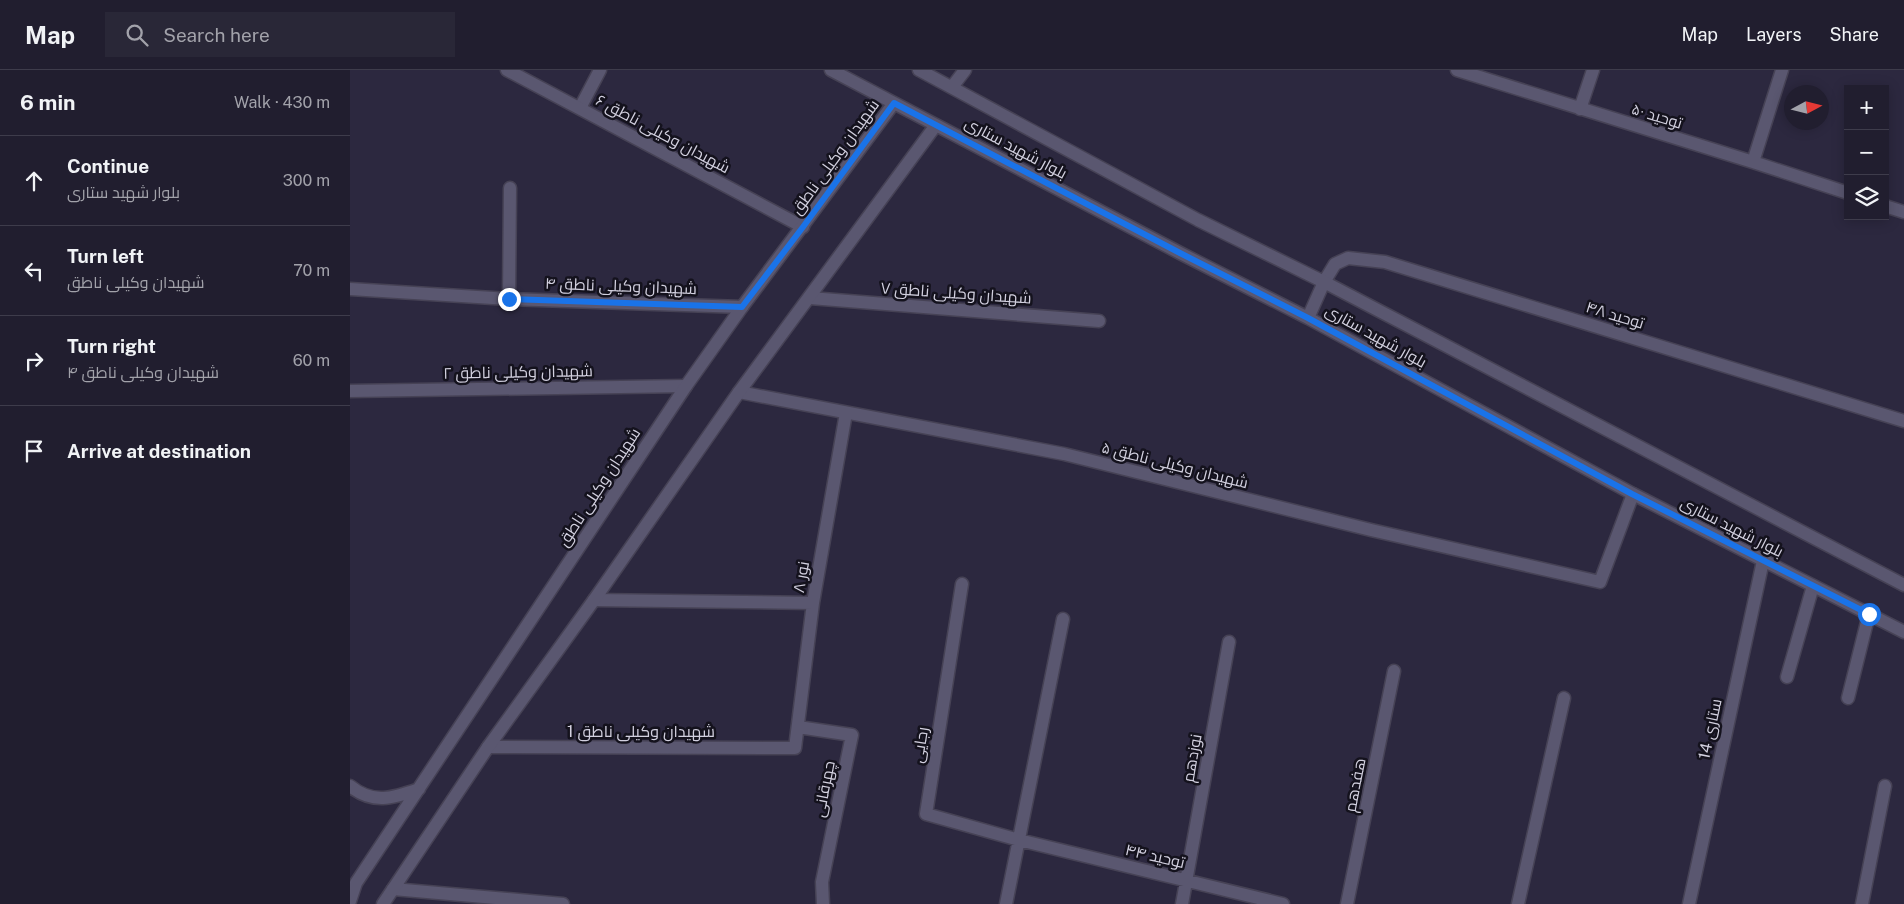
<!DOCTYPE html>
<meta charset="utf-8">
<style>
:root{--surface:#211e2f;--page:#292737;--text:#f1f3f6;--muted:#a2a2aa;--line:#3e3c4b}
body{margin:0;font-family:"Public Sans",Cairo,sans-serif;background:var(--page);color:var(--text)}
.controls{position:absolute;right:15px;top:15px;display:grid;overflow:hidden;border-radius:0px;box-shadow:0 2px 12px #0003}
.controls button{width:45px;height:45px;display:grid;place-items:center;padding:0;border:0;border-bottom:1px solid var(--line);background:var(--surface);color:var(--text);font:25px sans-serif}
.compass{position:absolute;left:1434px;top:15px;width:45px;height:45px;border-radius:50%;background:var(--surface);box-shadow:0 2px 12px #0003;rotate:83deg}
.stop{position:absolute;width:15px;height:15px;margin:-11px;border:4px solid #1a73e8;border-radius:50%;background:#fff}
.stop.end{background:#1a73e8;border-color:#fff;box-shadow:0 1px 5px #0008}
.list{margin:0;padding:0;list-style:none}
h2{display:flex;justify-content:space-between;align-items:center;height:65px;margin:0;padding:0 20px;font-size:21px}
h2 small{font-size:16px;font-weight:400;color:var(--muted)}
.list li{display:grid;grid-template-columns:32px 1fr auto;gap:15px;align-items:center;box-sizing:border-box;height:90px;padding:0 20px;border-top:1px solid var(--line)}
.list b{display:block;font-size:19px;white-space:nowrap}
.list p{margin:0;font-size:16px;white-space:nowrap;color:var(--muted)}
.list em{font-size:16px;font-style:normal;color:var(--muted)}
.icon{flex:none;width:28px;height:28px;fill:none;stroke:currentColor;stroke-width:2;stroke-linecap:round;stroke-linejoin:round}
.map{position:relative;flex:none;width:1554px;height:834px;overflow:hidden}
header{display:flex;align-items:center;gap:30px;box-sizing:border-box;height:70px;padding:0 25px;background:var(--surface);border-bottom:1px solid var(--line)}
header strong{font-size:24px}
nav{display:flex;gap:28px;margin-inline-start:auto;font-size:18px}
.search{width:350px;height:45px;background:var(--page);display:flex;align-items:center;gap:12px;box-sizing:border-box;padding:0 18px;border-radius:0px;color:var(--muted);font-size:19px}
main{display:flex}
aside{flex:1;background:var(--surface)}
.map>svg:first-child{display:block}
</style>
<header>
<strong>Map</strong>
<div class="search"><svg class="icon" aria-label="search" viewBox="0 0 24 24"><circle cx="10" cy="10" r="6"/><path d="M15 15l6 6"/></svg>Search here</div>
<nav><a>Map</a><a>Layers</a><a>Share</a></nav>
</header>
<main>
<aside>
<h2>6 min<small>Walk · 430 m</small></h2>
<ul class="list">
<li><svg class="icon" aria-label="ahead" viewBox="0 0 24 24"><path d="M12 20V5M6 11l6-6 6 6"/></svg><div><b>Continue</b><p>بلوار شهید ستاری</p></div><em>300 m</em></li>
<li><svg class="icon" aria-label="left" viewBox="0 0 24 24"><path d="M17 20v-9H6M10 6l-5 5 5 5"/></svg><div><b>Turn left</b><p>شهیدان وکیلی ناطق</p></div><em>70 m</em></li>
<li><svg class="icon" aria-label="right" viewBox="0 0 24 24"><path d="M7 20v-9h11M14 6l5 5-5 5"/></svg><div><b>Turn right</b><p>شهیدان وکیلی ناطق ۴</p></div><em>60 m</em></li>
<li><svg class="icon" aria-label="arrive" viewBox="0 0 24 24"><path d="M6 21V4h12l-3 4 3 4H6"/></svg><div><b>Arrive at destination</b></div></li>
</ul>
</aside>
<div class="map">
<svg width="1554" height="834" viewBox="0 0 1554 834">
<rect width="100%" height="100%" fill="#2c283f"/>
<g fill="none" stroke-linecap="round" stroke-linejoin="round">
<defs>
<path id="lane" d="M230 38 250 0"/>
<path id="street" d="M157 0 453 157
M1107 0 1403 92 1498 123
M1230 39 1243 0
M1403 92 1432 0
M1535 136 1554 142
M974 212 985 194 998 188 1035 192 1554 351
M0 219 159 229 392 237
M460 228 749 251
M159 229 160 118
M0 321 336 316
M389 322 714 384 1021 460 1250 512 1283 424
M612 514 576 744 669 770 933 834
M244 530 463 533
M1437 607 1463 516
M1498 628 1519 544
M448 657 502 665 472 812 473 834
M138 677 445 678 463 533 496 343
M43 819 213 834
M656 834 713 549
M832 834 879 572
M997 834 1044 601
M1168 834 1214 628
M1339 834 1413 491
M1512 834 1535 716"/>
<path id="secondary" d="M481 0 830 183 958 248 1283 424 1554 562
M569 0 848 150 974 212 1554 515
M602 17 615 0
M958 248 974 212
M0 716C23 735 43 728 69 719
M0 831 6 813 336 316 392 237 544 33
M33 834 138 677 244 530 389 322 586 55"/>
</defs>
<use href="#lane" stroke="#464255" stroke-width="15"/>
<use href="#street" stroke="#464255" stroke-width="15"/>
<use href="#secondary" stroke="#464255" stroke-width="15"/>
<use href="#lane" stroke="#5a5770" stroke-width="12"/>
<use href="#street" stroke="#5a5770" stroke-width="12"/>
<use href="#secondary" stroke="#5a5770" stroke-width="12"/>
</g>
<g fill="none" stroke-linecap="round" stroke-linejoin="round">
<path stroke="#1a73e8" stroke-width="6" d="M159 229 392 237 453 157 544 33 830 183 958 248 1282 424 1519 544"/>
</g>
<g text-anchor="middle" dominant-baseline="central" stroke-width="5" stroke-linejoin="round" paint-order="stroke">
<g font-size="16" fill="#d2d0df" stroke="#14121d">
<text transform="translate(1307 46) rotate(17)">توحید ۵۰</text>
<text transform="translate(313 64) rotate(28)">شهیدان وکیلی ناطق ۶</text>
<text transform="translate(666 78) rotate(28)">بلوار شهید ستاری</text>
<text transform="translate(485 87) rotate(-54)">شهیدان وکیلی ناطق</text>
<text transform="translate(271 216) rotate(2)">شهیدان وکیلی ناطق ۴</text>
<text transform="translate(606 223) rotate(4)">شهیدان وکیلی ناطق ۷</text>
<text transform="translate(1265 245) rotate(17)">توحید ۴۸</text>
<text transform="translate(1026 266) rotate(29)">بلوار شهید ستاری</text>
<text transform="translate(168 302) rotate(-1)">شهیدان وکیلی ناطق ٢</text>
<text transform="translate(825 395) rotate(14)">شهیدان وکیلی ناطق ۵</text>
<text transform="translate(249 417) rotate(-57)">شهیدان وکیلی ناطق</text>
<text transform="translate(1382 457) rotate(27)">بلوار شهید ستاری</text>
<text transform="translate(451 507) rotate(-80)">نور ۸</text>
<text transform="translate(1360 659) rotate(-78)">ستاری 14</text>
<text x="291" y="661">شهیدان وکیلی ناطق 1</text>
<text transform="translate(570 675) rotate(-81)">رجایی</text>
<text transform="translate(842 688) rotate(-80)">نوزدهم</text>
<text transform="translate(1005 715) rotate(-79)">هفدهم</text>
<text transform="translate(474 719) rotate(-79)">چهرقانی</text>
<text transform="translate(805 786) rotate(13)">توحید ۴۴</text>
</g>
</g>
</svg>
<div class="controls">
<button>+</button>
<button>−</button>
<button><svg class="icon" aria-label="layers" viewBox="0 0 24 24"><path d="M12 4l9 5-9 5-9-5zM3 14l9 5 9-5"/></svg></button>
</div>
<svg class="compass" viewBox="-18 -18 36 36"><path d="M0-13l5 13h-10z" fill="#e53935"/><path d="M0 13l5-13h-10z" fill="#a2a2aa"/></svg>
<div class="stop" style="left:1519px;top:544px"></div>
<div class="stop end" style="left:159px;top:229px"></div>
</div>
</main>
